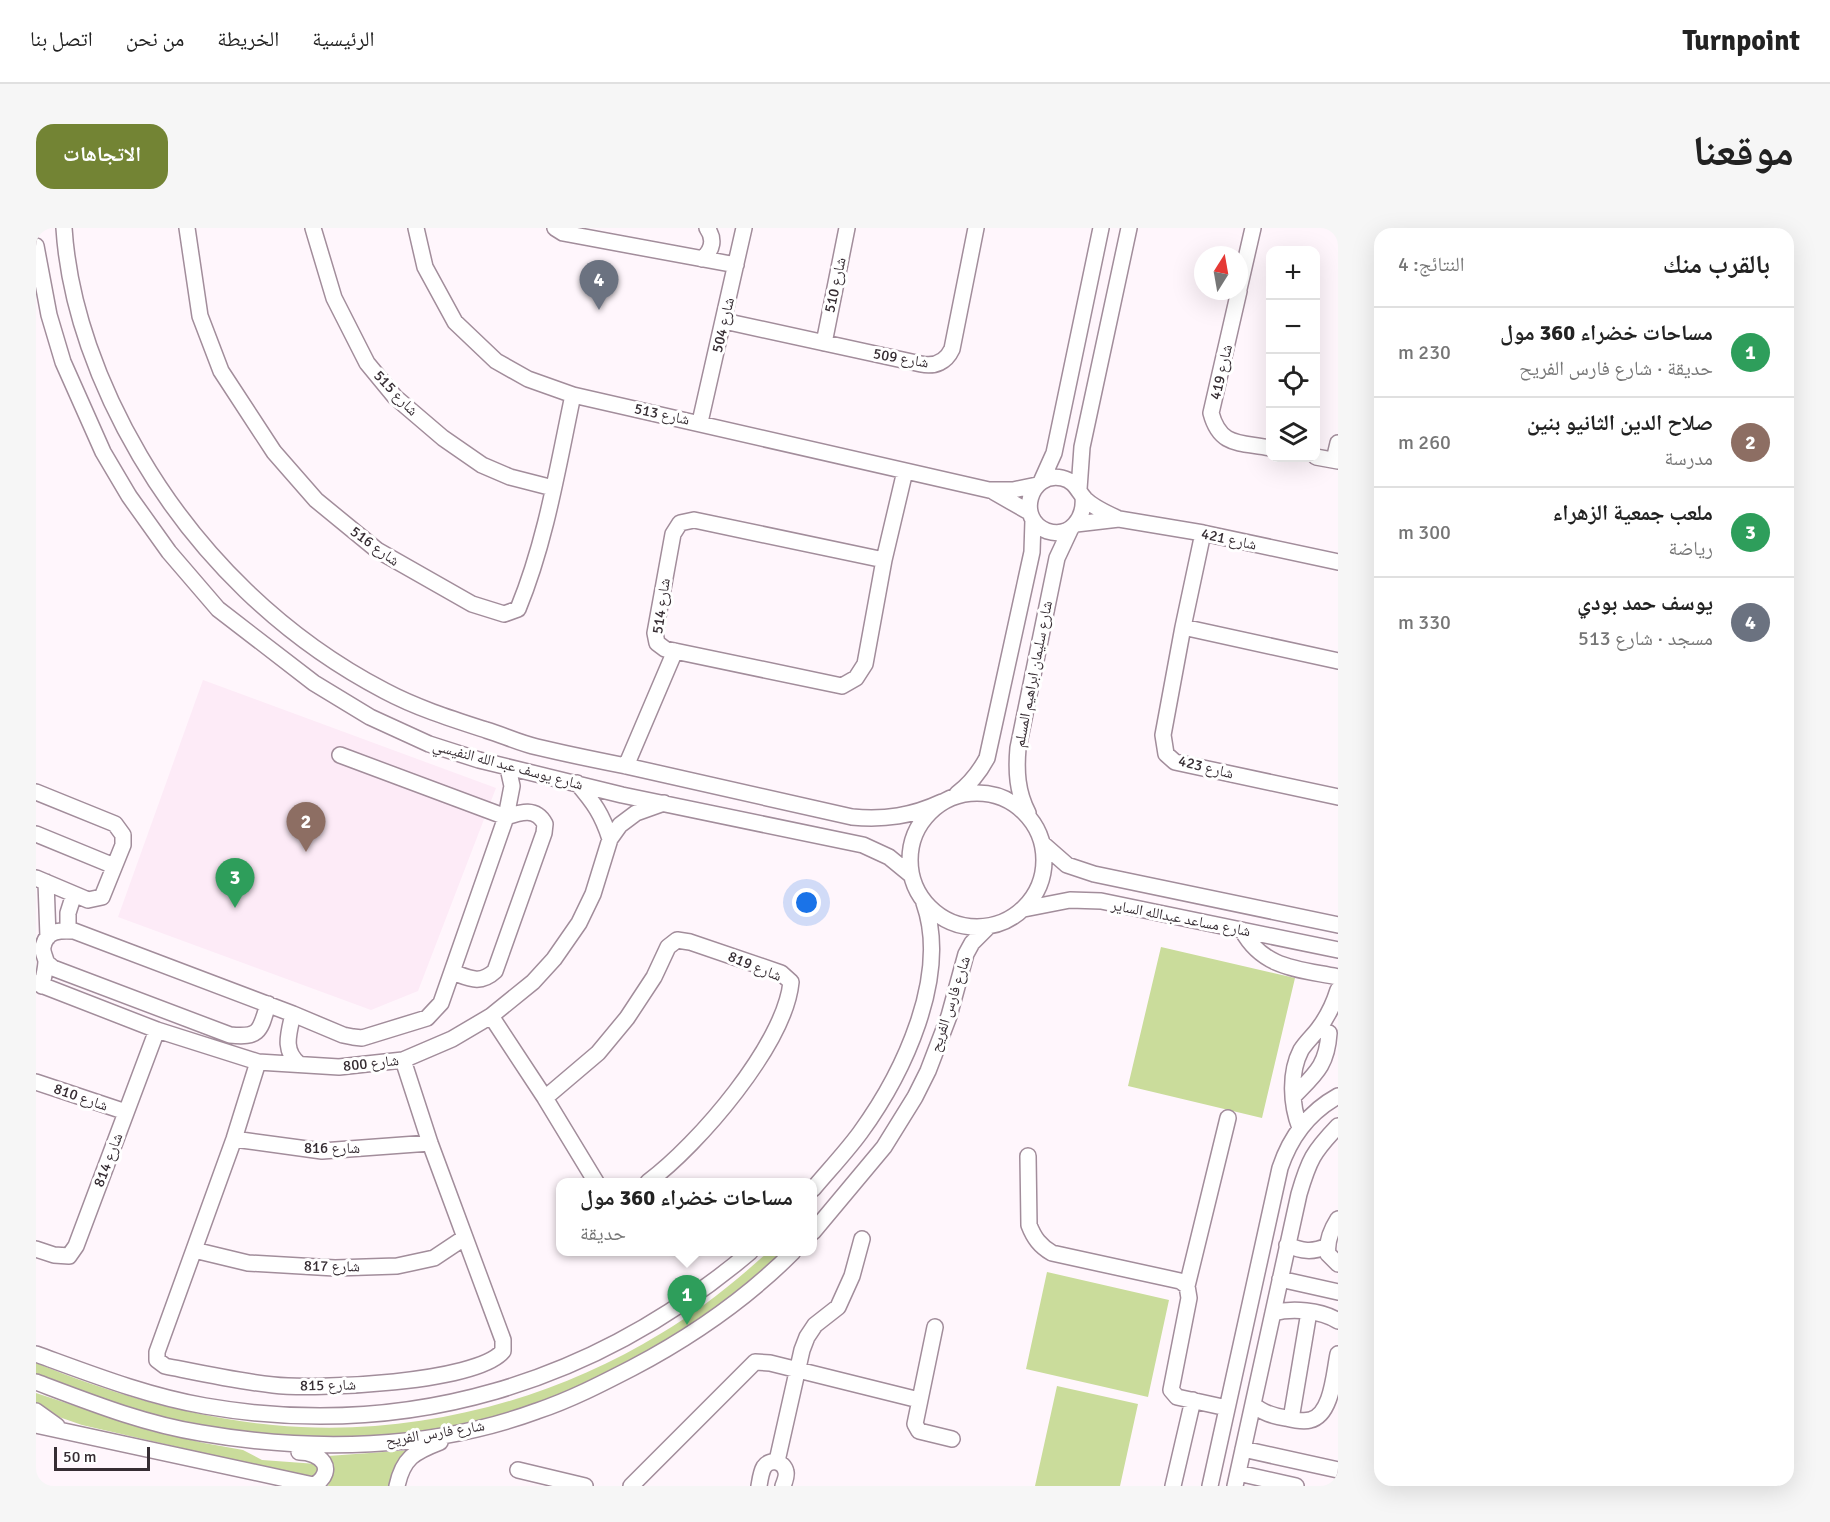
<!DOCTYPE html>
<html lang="ar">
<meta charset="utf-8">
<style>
:root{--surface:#fff;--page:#f6f6f6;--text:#222;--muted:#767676;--line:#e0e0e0;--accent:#738434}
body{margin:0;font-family:Signika,"Noto Naskh Arabic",sans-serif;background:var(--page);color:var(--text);direction:rtl}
.controls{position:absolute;right:18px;top:18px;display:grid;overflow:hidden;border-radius:12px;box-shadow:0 6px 24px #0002}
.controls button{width:54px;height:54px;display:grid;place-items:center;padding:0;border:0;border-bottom:2px solid var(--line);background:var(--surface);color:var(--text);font:30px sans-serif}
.compass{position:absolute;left:1158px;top:18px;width:54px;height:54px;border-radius:50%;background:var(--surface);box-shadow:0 6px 24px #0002;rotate:11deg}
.scale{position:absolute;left:18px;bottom:15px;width:96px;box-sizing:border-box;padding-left:6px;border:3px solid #362d33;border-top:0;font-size:16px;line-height:21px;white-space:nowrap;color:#362d33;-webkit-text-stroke:4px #fff;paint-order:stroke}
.you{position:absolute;left:771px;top:675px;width:21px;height:21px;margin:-15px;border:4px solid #fff;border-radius:50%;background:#1a73e8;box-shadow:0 0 0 9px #1a73e833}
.badge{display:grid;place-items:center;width:39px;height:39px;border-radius:50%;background:var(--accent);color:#fff;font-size:20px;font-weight:700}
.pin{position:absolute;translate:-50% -50px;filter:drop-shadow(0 2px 3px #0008)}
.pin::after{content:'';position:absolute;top:32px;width:21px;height:18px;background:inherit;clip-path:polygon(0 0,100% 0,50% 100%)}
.popup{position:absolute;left:520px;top:950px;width:261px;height:78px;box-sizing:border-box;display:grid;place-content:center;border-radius:12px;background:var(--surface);filter:drop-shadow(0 2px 4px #0005);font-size:20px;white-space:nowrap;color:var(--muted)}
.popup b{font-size:22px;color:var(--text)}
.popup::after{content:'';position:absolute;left:50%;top:100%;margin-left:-12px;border:12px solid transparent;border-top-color:var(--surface)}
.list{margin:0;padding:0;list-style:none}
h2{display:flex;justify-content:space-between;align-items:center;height:78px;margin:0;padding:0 24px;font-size:26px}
h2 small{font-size:20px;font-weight:400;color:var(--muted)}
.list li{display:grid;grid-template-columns:39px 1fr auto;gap:18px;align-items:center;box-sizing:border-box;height:90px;padding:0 24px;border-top:2px solid var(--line)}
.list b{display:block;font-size:22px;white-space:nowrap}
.list p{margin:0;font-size:20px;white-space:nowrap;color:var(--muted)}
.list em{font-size:20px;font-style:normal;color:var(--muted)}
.icon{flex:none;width:33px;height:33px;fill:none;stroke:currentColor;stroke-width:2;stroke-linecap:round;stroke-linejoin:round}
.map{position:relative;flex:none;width:1302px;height:1258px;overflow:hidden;direction:ltr;border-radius:18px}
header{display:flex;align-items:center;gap:36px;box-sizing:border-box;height:84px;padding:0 30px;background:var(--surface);border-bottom:2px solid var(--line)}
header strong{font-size:28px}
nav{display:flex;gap:33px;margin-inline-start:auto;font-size:21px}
.intro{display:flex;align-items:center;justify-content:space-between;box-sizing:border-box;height:144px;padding:0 36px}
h1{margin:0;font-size:42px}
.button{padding:15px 27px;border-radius:18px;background:var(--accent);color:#fff;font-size:21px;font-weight:700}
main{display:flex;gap:36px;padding:0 36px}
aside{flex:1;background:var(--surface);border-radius:18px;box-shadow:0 6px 24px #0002}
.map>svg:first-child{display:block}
</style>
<header>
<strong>Turnpoint</strong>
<nav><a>الرئيسية</a><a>الخريطة</a><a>من نحن</a><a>اتصل بنا</a></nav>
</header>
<div class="intro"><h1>موقعنا</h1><a class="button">الاتجاهات</a></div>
<main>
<aside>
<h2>بالقرب منك<small>النتائج: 4</small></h2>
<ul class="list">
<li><span class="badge" style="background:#2e9e5b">1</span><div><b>مساحات خضراء 360 مول</b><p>حديقة · شارع فارس الفريح</p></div><em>230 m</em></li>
<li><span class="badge" style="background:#8d6e63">2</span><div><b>صلاح الدين الثانيو بنين</b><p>مدرسة</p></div><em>260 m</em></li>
<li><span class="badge" style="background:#2e9e5b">3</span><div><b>ملعب جمعية الزهراء</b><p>رياضة</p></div><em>300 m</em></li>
<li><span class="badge" style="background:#6b7280">4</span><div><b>يوسف حمد بودي</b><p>مسجد · شارع 513</p></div><em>330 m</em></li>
</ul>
</aside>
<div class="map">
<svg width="1302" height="1258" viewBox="0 0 1302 1258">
<rect width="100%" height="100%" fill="#fff6fc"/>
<path fill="#fdebf7" d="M167 452 460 560 382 763 335 782 82 689Z"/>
<path fill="#cadc9b" d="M1125 719 1259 750 1226 890 1092 858Z
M732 1024H752L678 1087 543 1164 427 1200 311 1213 146 1198 0 1150V1135C76 1166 154 1189 237 1197 370 1210 510 1176 624 1106 663 1083 699 1054 732 1024Z
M1011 1044 1133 1072 1112 1169 990 1141Z
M1021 1158 1102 1176 1084 1258H999Z
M0 1165 115 1203 168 1215 207 1222 226 1232 281 1236 286 1240 274 1254 159 1223 46 1197 0 1181Z
M375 1222 385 1227 362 1258H292L296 1244 292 1228Z"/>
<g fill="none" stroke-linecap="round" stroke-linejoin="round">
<defs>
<path id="minor" d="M28 0C33 79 64 160 104 228 162 327 247 410 349 463 381 480 416 491 450 502 467 507 483 515 501 519 530 526 560 532 590 538 666 555 741 572 816 589 849 592 876 588 906 574
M151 0 164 88 185 143 238 224 280 272 341 322 436 376 468 386 482 381C510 313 522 238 537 167
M277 0 298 70 331 135 359 169 407 210 446 237 474 249 517 260
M380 0 389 39 419 94 460 133 492 151 537 167 953 262H977L1001 257
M519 0 527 5 700 37
M0 18 13 87 27 134 67 224 93 268 133 324 182 381 278 455 334 489 393 516 443 532 586 567 827 617 853 629 875 647
M666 31C677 22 679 11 671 0
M1203 61 1217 0
M1203 63 1175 185C1184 219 1204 214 1234 220
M688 93 885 136C899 139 910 134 916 121L940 0
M788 115 811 0
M664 194 708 0
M1280 229 1302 233
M1298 232 1302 215
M1005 254 1018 225 1065 0
M1043 261 1046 219 1093 0
M958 264 993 284
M1047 269C1049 289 1035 311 1011 303 980 292 993 243 1026 250 1039 253 1041 262 1049 271 1057 279 1070 285 1081 290
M1040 296 1083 291 1167 305 1302 334
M1167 305 1147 399 1127 507 1130 526 1139 534 1302 569
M848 332 658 292 644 295 637 306 619 405 621 415 629 421 806 458 820 450 829 436 848 332 869 243
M1147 399 1302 433
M304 527 470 589C485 584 500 579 509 596L508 605 459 743C444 757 433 750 416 744
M590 538 639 423
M541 555C558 575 566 586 574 611
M0 564 79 596 87 607V617L66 669 52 672 0 650
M874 632a67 67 0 1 1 134 0a67 67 0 1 1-134 0Z
M921 566C934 556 943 545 951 530L996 324 997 292
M992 585C981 564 980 543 982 520L1021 330 1035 300
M0 606 78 638
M1007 616 1031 637 1058 646 1302 697
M10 654 12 709
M988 681 1034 672 1065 673 1302 722
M1206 702C1227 741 1263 741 1302 749
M32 703V685L38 666
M10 734 17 740 194 807C224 810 224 803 232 776
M0 755 121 802 222 834 303 839 367 832 416 811 455 788 497 754 518 731 543 695 557 666 574 611 584 597 600 585 628 575
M6 758C7 750 10 741 10 733 9 728 6 724 7 719 10 702 25 702 38 703L257 786 307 807 317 809 326 810 391 790 405 775 470 589 476 558 472 540
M257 786C253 805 246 822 263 836
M455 788 509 870 560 954
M222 834 198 911 121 1124V1132L129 1138C164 1145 200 1153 237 1157 279 1162 441 1155 467 1123V1112L394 915 367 832
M0 854 90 884
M1257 869C1279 846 1291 838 1293 805
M509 870 562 825 591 790 618 749 632 719 641 712 654 714 745 745 755 754C749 816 662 917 612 954
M1264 900C1255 877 1253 845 1265 822 1270 814 1278 807 1283 800 1292 788 1298 775 1302 762
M198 911 286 923 394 915
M992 928 993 997C998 1010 1004 1018 1016 1025L1144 1053 1151 1058 1153 1070 1135 1162 1141 1169 1191 1180
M777 961C793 942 810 924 824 905 867 846 914 748 888 675
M1302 991C1295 1002 1290 1013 1292 1026L1302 1036
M777 1004 848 919 879 869 892 843 913 788 930 726 936 715 953 698
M1251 1017C1266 1023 1276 1025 1291 1018
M0 1021 18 1027 33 1028 40 1018 121 802
M158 1022 212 1035 299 1040 361 1038 398 1030 428 1010
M1244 1051 1302 1064
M1151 1058 1192 890
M1237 1085C1256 1080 1285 1082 1302 1093
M899 1099 879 1196 883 1203 916 1211
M0 1126C55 1146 111 1168 169 1178 371 1213 559 1155 714 1024
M0 1154C53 1174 108 1196 165 1205 275 1224 395 1222 501 1183 534 1172 565 1156 596 1140 655 1109 710 1071 757 1024
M1217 1176C1226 1185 1237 1188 1250 1190 1258 1192 1267 1194 1274 1192 1296 1187 1298 1145 1302 1126
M0 1183 21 1198
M1255 1191 1273 1084
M0 1197 282 1258
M1207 1221 1302 1242
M263 1224C285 1224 301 1241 279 1257
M741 1233 766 1122 771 1109 779 1097 802 1079 816 1048 826 1011
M482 1242 549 1258
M1202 1245 1260 1258
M361 1258C367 1230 378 1224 404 1214
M595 1258 719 1134 734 1135 883 1172
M723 1258C724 1252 725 1244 728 1239 734 1230 748 1233 750 1244 751 1248 749 1253 747 1258
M1137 1258 1157 1172
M1174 1258 1244 940C1254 910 1273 884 1302 868
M1199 1258 1263 966C1273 932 1277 924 1302 898"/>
</defs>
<use href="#minor" stroke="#a28d9b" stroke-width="18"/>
<use href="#minor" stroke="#fff" stroke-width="15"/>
</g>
<g text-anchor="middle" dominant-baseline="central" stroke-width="6" stroke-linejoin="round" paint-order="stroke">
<g font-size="15" fill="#362d33" stroke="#fff">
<text transform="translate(799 57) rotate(-78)">شارع 510</text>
<text transform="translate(687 97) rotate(-77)">شارع 504</text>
<text transform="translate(865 130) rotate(10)">شارع 509</text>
<text transform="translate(1185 144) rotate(-77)">شارع 419</text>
<text transform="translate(360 165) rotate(46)">شارع 515</text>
<text transform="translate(626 186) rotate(12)">شارع 513</text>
<text transform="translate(1193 311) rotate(12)">شارع 421</text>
<text transform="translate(339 318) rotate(36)">شارع 516</text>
<text transform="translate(625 378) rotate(-82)">شارع 514</text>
<text transform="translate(997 446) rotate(-79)">شارع سليمان ابراهيم المسلم</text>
<text transform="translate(472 537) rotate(15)">شارع يوسف عبد الله النفيسي</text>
<text transform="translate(1170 539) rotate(14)">شارع 423</text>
<text transform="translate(1145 690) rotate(11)">شارع مساعد عبدالله الساير</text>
<text transform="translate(719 738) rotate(22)">شارع 819</text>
<text transform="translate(914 776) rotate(-72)">شارع فارس الفريح</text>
<text transform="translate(335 835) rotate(-6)">شارع 800</text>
<text transform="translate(45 869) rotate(19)">شارع 810</text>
<text x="296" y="920">شارع 816</text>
<text transform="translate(72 932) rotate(-69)">شارع 814</text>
<text transform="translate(296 1038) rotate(1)">شارع 817</text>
<text transform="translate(292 1157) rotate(-1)">شارع 815</text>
<text transform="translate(399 1205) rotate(-9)">شارع فارس الفريح</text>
</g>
</g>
</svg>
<div class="controls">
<button>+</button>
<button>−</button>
<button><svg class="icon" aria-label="locate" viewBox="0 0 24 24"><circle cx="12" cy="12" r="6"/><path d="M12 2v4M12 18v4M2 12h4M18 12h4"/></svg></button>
<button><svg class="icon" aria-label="layers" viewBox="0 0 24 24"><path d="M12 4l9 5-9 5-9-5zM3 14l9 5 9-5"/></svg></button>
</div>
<svg class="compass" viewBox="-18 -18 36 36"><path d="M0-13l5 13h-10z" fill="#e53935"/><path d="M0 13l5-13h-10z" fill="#767676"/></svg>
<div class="scale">50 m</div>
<div class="you"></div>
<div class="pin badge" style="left:651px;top:1097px;background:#2e9e5b">1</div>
<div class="popup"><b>مساحات خضراء 360 مول</b>حديقة</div>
<div class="pin badge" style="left:270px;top:624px;background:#8d6e63">2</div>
<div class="pin badge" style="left:199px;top:680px;background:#2e9e5b">3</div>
<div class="pin badge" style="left:563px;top:82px;background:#6b7280">4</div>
</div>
</main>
